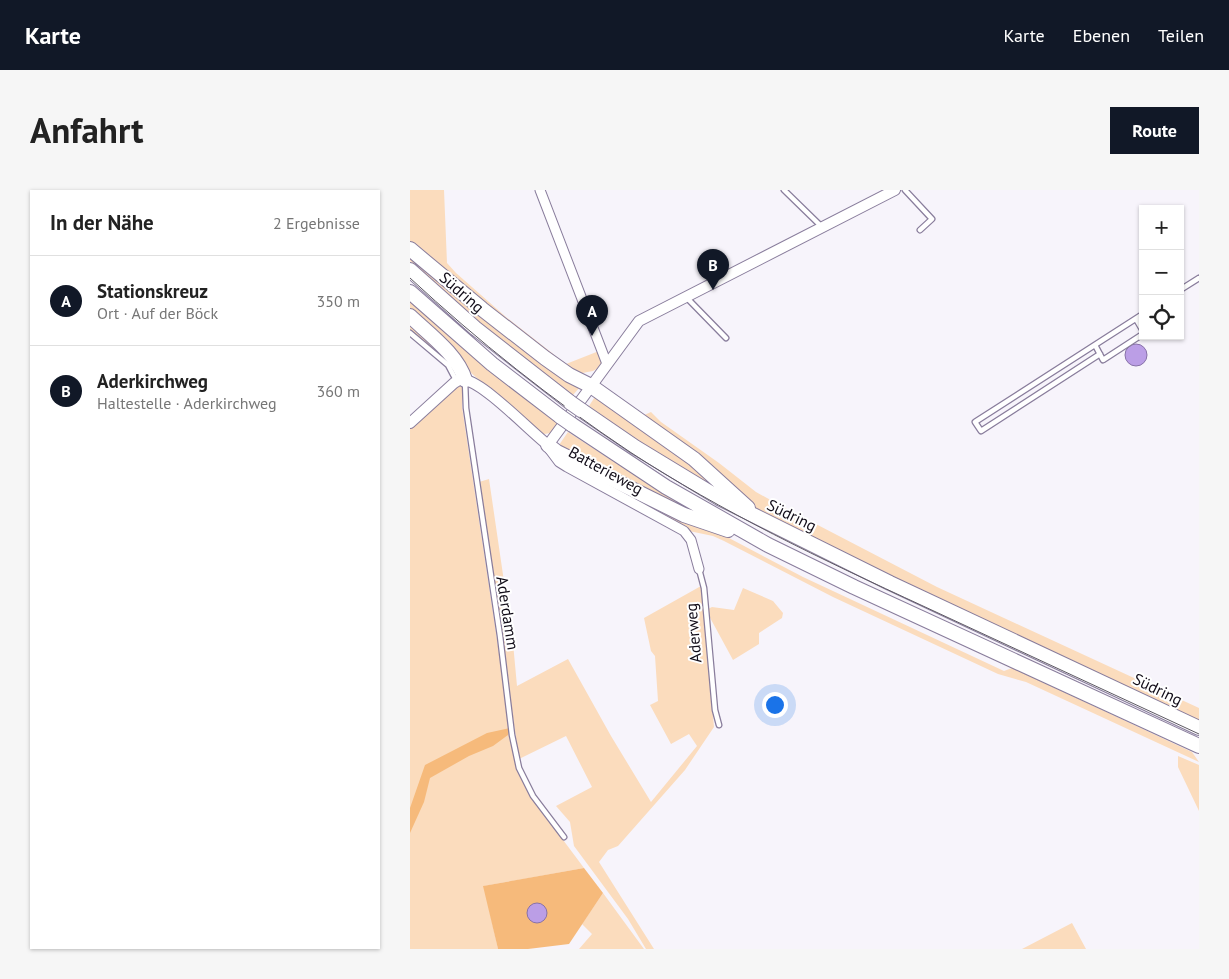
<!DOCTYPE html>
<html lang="de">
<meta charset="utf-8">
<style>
:root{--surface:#fff;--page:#f6f6f6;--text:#222;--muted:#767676;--line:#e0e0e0;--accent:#111827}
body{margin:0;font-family:"PT Sans",sans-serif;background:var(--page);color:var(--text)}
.controls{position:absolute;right:15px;top:15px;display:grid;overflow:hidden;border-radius:0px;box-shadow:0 1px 4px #0004}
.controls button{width:45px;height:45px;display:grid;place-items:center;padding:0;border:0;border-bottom:1px solid var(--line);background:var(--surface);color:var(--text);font:25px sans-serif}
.you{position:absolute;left:364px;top:514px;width:18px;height:18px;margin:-12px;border:4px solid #fff;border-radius:50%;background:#1a73e8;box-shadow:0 0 0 8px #1a73e833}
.badge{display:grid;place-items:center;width:32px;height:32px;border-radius:50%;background:var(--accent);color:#fff;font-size:16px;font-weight:700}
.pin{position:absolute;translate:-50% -41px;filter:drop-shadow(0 1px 2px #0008)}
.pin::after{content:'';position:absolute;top:26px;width:18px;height:15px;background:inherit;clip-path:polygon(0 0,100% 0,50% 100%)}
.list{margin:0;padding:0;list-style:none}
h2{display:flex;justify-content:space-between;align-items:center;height:65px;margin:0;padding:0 20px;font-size:21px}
h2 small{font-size:16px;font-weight:400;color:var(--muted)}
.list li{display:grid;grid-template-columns:32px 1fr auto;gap:15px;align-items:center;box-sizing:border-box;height:90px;padding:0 20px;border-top:1px solid var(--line)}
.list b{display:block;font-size:19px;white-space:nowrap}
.list p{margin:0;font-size:16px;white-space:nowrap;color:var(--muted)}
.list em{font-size:16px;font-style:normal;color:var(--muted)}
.icon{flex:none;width:28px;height:28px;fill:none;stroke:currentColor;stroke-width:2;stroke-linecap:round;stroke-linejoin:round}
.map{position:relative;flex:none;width:789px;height:759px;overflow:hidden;border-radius:0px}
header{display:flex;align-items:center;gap:30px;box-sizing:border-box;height:70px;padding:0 25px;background:var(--accent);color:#fff}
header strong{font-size:24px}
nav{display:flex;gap:28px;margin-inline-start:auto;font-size:18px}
.intro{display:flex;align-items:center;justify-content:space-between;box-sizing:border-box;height:120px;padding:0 30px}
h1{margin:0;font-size:35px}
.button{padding:12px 22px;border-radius:0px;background:var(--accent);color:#fff;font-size:18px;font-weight:700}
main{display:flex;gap:30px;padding:0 30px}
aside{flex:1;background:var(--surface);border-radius:0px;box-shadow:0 1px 4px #0004}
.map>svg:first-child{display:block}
</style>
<header>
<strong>Karte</strong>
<nav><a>Karte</a><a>Ebenen</a><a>Teilen</a></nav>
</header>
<div class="intro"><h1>Anfahrt</h1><a class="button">Route</a></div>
<main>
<aside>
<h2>In der Nähe<small>2 Ergebnisse</small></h2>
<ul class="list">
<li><span class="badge">A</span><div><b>Stationskreuz</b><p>Ort · Auf der Böck</p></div><em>350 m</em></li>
<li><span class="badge">B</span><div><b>Aderkirchweg</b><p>Haltestelle · Aderkirchweg</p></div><em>360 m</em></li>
</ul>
</aside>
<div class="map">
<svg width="789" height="759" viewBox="0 0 789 759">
<rect width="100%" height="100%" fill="#f7f4fb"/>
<path fill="#fbdcbd" d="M0 0H34L37 73 46 83 96 127 156 174 189 161 192 169 190 177 183 181 167 184 170 197 163 205C103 166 50 120 0 71Z
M0 108 149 230 141 243 134 244 127 241 59 181 39 175 0 142Z
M50 196 53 198 52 217 106 576 121 607 174 678 74 696 88 759H0V238L43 198Z
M190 199 232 226 241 222 251 232 309 273 346 302 377 319 527 397 789 518V533L353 327 227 253 179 216Z
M158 242 255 305 295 329 280 324 149 255Z
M170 282 300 338 393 387 594 481 602 478 782 562 789 572 616 492 588 484 423 407 314 351 303 346 279 341Z
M79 289 103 453 107 496 158 469 201 546 241 612 287 556 279 544 261 554 240 515 248 511 245 466 241 461 234 428 291 396 304 537 275 580 208 656 198 660 189 672 244 759H236L218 729 164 656 160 632 146 616 182 597 156 546 109 569 69 292Z
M333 398 363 411 373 423 372 428 349 443V454L323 470 298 424V419L302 417 324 420Z
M768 566 789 575V621L768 577Z
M193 703 234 759H169L182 744 172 734Z
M662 733 676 759H612Z"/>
<path fill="#f6ba7b" d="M100 538 98 545 83 556 59 566 20 588 14 612 0 643V618L15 575 77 543Z
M174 678 193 703 159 754 118 759H88L73 696Z"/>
<path fill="#bb9ee6" stroke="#8872a8" d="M715 165a11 11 0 1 1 22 0a11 11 0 1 1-22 0Z
M117 723a10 10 0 1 1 20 0a10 10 0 1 1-20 0Z"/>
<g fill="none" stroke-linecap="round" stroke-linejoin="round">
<defs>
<path id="service" d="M374 0 412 37
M495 0 522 29 510 40
M770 100 789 88
M277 108 316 148
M726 129 733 141
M0 143 38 175 47 192
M685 155 693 170 733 144
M690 164 571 241 565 232 733 124
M55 191 56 218 90 446 102 545 109 578 123 606 154 647
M289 379 294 398 305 520 309 535"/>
<path id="minor" d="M130 0 197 174
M140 260 149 272 157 277 274 341 281 350 289 379"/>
<path id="tertiary" d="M0 233 44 193C47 191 51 189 55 190 74 193 120 241 138 255L229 131 485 0"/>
<path id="primary" d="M0 59 72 119 135 168 159 185 181 196 284 269 338 318
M0 80 65 138 161 213
M0 102 82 174 151 227
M0 126C19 144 48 165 55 190
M171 220 225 257 309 308 480 393 789 538
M161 234 256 297 358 355 444 397 789 556
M138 255 147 262 274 325 318 340"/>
</defs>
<use href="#service" stroke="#897d9c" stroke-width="7"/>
<use href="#minor" stroke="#897d9c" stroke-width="11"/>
<use href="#tertiary" stroke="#897d9c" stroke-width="12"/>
<use href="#primary" stroke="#897d9c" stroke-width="16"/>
<use href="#service" stroke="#fff" stroke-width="4.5"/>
<use href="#minor" stroke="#fff" stroke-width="9"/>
<use href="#tertiary" stroke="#fff" stroke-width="10"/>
<use href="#primary" stroke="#fff" stroke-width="14"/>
<path stroke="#5d5963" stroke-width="1" d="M0 88C68 151 142 210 220 262 312 322 413 370 513 416 605 459 697 501 789 544"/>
<defs>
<path id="primary-bridge" d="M161 213 171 220
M151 227 161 234"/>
</defs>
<use href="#primary-bridge" stroke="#897d9c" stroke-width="16" stroke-linecap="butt"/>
<use href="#primary-bridge" stroke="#fff" stroke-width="14"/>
</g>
<g text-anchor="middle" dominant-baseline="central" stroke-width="4" stroke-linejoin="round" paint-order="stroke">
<g font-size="16" fill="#110c18" stroke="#fff">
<text transform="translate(52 102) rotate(41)">Südring</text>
<text transform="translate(196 280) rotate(29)">Batterieweg</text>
<text transform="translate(382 325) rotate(26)">Südring</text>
<text transform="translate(98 423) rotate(81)">Aderdamm</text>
<text transform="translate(283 443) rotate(-95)">Aderweg</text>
<text transform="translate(748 499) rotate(26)">Südring</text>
</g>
</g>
</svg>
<div class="controls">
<button>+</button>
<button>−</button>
<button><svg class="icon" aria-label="locate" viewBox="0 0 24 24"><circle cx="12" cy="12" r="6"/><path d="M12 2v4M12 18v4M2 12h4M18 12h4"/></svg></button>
</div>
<div class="you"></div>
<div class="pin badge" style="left:182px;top:146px">A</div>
<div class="pin badge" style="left:303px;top:100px">B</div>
</div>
</main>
